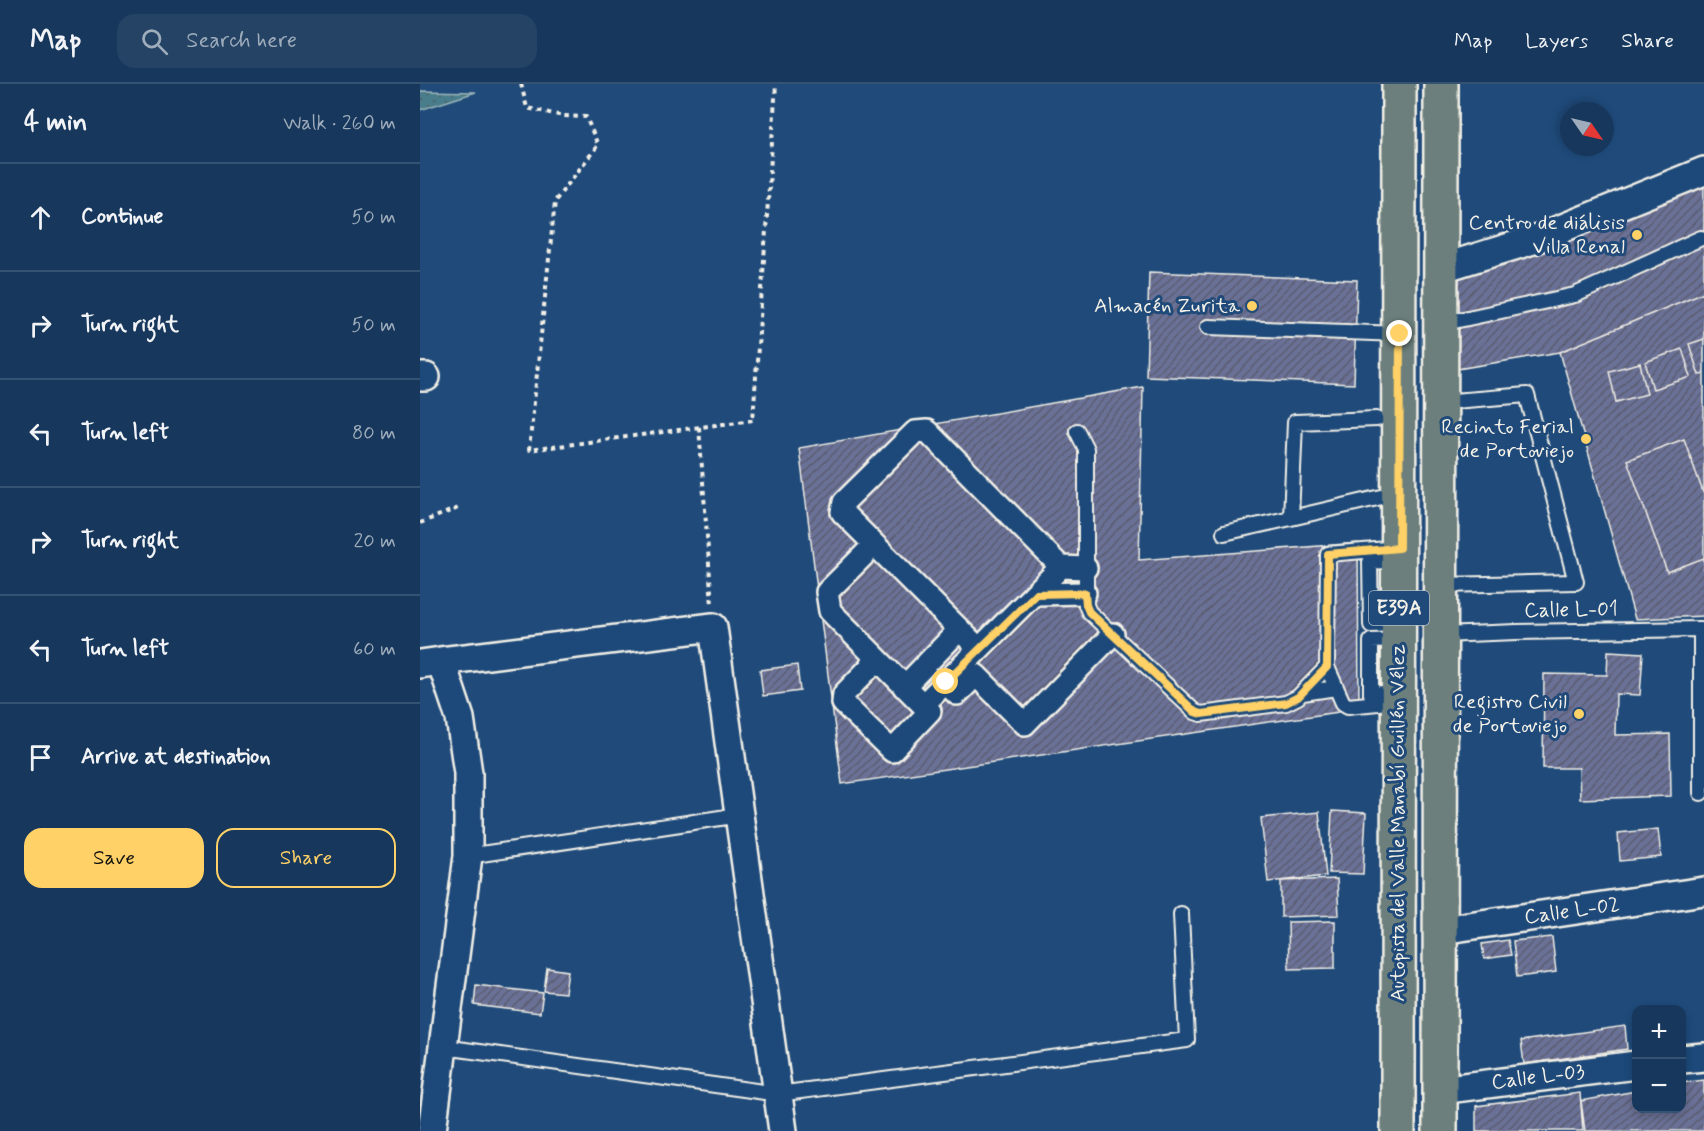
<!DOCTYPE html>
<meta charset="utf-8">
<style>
:root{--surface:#17385c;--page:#244365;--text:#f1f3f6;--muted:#9eacbb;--line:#365272;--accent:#ffd166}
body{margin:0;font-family:Mynerve,sans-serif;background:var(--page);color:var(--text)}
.controls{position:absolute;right:18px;bottom:18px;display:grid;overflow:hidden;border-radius:12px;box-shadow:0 3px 9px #0003}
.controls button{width:54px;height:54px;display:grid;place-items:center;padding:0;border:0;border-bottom:2px solid var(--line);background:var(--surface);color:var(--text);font:30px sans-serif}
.compass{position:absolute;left:1140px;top:18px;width:54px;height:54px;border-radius:50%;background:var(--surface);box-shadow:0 3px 9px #0003;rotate:124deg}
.stop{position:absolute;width:18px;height:18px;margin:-14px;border:4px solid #ffd166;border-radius:50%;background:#fff}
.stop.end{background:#ffd166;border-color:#fff;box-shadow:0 2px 6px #0008}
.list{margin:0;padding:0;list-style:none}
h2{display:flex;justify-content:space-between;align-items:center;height:78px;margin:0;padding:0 24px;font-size:26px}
h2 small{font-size:20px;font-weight:400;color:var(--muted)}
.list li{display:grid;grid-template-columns:39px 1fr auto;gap:18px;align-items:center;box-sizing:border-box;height:108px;padding:0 24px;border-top:2px solid var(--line)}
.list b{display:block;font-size:22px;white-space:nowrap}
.list em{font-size:20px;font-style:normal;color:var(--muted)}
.actions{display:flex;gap:12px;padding:18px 24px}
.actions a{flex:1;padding:14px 0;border:2px solid var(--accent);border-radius:18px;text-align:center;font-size:21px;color:var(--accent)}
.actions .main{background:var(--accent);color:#111}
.icon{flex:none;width:33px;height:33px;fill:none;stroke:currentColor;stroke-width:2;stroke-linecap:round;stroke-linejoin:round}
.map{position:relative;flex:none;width:1284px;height:1047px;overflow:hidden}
header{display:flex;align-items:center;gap:36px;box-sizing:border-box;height:84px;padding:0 30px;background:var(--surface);border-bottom:2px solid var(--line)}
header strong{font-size:28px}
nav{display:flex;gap:33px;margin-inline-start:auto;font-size:21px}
.search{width:420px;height:54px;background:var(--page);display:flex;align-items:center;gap:15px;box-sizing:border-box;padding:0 21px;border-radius:18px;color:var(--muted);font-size:22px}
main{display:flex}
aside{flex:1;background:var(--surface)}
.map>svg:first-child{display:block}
</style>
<header>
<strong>Map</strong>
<div class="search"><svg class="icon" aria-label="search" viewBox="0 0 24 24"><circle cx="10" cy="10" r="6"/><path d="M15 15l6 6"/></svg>Search here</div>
<nav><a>Map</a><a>Layers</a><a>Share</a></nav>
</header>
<main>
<aside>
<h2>4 min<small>Walk · 260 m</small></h2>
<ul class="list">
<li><svg class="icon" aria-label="ahead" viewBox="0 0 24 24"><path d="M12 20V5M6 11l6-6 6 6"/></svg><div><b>Continue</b></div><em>50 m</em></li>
<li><svg class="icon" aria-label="right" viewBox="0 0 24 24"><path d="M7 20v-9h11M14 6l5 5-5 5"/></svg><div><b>Turn right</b></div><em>50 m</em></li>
<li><svg class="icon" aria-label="left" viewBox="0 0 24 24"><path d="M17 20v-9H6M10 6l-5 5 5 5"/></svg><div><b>Turn left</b></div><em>80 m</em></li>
<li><svg class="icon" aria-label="right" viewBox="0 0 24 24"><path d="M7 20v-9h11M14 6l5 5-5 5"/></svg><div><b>Turn right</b></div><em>20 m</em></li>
<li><svg class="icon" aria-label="left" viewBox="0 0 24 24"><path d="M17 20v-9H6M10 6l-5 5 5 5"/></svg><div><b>Turn left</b></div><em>60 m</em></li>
<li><svg class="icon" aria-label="arrive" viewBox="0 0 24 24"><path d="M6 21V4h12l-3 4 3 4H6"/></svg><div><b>Arrive at destination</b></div></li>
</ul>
<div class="actions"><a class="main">Save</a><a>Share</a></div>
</aside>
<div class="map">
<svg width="1284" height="1047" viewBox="0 0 1284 1047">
<defs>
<pattern id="grass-dots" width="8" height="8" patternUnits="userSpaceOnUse" patternTransform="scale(1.5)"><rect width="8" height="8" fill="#497d8b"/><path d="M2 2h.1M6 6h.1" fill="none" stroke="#49656c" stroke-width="1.8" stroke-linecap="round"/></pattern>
<pattern id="building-hatch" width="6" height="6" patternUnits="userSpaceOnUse" patternTransform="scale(1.5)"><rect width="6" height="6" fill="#6a7197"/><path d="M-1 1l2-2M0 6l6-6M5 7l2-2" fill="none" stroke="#5a5c6e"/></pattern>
</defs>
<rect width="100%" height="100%" fill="#1f4a7a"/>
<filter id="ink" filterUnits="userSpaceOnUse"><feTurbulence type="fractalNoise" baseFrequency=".0167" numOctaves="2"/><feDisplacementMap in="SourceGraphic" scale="12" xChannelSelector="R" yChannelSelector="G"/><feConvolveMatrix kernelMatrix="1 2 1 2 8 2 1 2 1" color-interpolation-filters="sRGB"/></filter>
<g filter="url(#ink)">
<path fill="url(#grass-dots)" stroke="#9eb7ba" stroke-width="1.5" d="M0 7 56 8 0 26Z"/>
<path fill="url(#building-hatch)" stroke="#f4f1e8" stroke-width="1.5" d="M1284 99V208L1140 268 1037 285 1036 195Z
M729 188 937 196 934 300 726 292Z
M1284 208V532L1215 535 1140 268Z
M1284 255V289L1279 291 1269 260Z
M1262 265 1271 293 1233 305 1225 278Z
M1220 279 1227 310 1196 318 1189 287Z
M723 303 719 476 938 459 939 625 422 700 379 364Z
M1264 355 1284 411V474L1247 488 1207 376Z
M1188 567 1223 569 1220 611 1196 610 1195 651 1250 650 1251 712 1160 715 1159 684H1123L1124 590 1187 591Z
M377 581 380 607 343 612 340 586Z
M912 727 946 729 943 790 909 789Z
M899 728 906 792 848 798 841 734Z
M1238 745 1241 773 1200 777 1198 749Z
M917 795 919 831 861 833V797Z
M915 837V884L869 885 868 838Z
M1132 853 1136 888 1097 893 1093 857Z
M1088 856 1091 871 1064 875 1062 860Z
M127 884 148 887 145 909 124 907Z
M56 901 123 909 120 929 54 921Z
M1205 942 1207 965 1104 980 1101 957Z
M1284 996V1047H1165L1161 1017 1216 1007V1024H1262V999Z
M1160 1009 1163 1047H1056V1022Z"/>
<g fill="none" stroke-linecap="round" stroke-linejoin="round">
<defs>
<path id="service" d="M1020 240 1155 211 1281 154
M788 243 980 250
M1021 318 1107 311 1156 498 1021 501
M657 347 666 365V521L669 528 775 628 781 630 866 619 878 613 907 583 908 470 979 464
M871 434 979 409
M804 449 871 434 875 338 957 335
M978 540 951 541 950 478 979 476
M1021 551 1097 548 1281 545V709
M907 583 923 619 928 622 978 617
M979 608 951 610V557L979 556
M883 609 916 604
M48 772 320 731
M24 963 358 1010 767 956 761 830"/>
<path id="pedestrian" d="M454 461 407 508 410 527 503 621 559 565 422 428 424 418 495 348 507 347 641 483 666 484
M616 510 665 509
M559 565 641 483
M457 576 424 610 423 619 472 667 510 627 503 621
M526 599 537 610 556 591 605 640 693 550
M484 603 539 546"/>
<path id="minor" d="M1019 185 1113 156 1284 87
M0 293H6
M21 577 293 543 363 1047
M0 580 21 577 40 634 48 689V772L12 1047
M1021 846 1284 807
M1262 975 1284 973
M1020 1006 1216 981"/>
<path id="primary" d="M978 1047 979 0
M1020 1047 1021 0"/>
</defs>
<use href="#service" stroke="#f4f1e8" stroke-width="18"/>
<use href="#pedestrian" stroke="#f4f1e8" stroke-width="26"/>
<use href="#minor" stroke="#f4f1e8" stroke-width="32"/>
<use href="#primary" stroke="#f4f1e8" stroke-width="38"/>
<path stroke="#f4f1e8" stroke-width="4" stroke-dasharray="4.5 4.5" stroke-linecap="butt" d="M101 0 107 24 143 32 166 33 178 61 135 117 109 366 333 336 356 0
M279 343 292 521
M0 439 38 424"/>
<use href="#service" stroke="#1f4a7a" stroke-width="14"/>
<use href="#pedestrian" stroke="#1f4a7a" stroke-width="21"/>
<use href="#minor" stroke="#1f4a7a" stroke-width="27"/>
<use href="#primary" stroke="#6c7f7c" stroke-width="33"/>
</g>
</g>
<g fill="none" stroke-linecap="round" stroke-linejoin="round" filter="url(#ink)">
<path stroke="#ffd166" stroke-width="8" d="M526 598 616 510 665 509 666 521 669 528 775 628 781 630 866 619 878 613 907 583 908 470 979 464 980 250"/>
</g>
<g fill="#ffd166" stroke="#1f4a7a" stroke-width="2">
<circle cx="1217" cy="151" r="6"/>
<circle cx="832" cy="222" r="6"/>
<circle cx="1166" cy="355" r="6"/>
<circle cx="1159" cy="630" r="6"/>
</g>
<g text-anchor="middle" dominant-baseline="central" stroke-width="6" stroke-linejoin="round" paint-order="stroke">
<rect fill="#1f4a7a" stroke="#b4bfc7" stroke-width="1.5" x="949" y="507" width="60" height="34" rx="4.5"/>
<g font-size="20" font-weight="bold" fill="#f4f1e8">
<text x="979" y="524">E39A</text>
</g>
<g font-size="21" fill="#f4f1e8" stroke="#1f4a7a" text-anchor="end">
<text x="1205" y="139">Centro de diálisis<tspan x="1205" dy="24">Villa Renal</tspan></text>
<text x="820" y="222">Almacén Zurita</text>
<text x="1154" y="343">Recinto Ferial<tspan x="1154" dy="24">de Portoviejo</tspan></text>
<text x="1147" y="618">Registro Civil<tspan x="1147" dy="24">de Portoviejo</tspan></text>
</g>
<g font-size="21" fill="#f4f1e8" stroke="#1f4a7a">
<text transform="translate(1151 526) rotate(-1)">Calle L-01</text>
<text transform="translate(978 739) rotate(-90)">Autopista del Valle Manabí Guillén Vélez</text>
<text transform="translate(1152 827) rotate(-8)">Calle L-02</text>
<text transform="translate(1118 993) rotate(-7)">Calle L-03</text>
</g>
</g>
</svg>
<div class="controls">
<button>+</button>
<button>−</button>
</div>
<svg class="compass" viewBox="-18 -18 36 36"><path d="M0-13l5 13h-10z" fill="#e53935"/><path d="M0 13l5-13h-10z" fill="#9eacbb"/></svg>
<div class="stop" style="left:526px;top:598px"></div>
<div class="stop end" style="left:980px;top:250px"></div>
</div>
</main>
